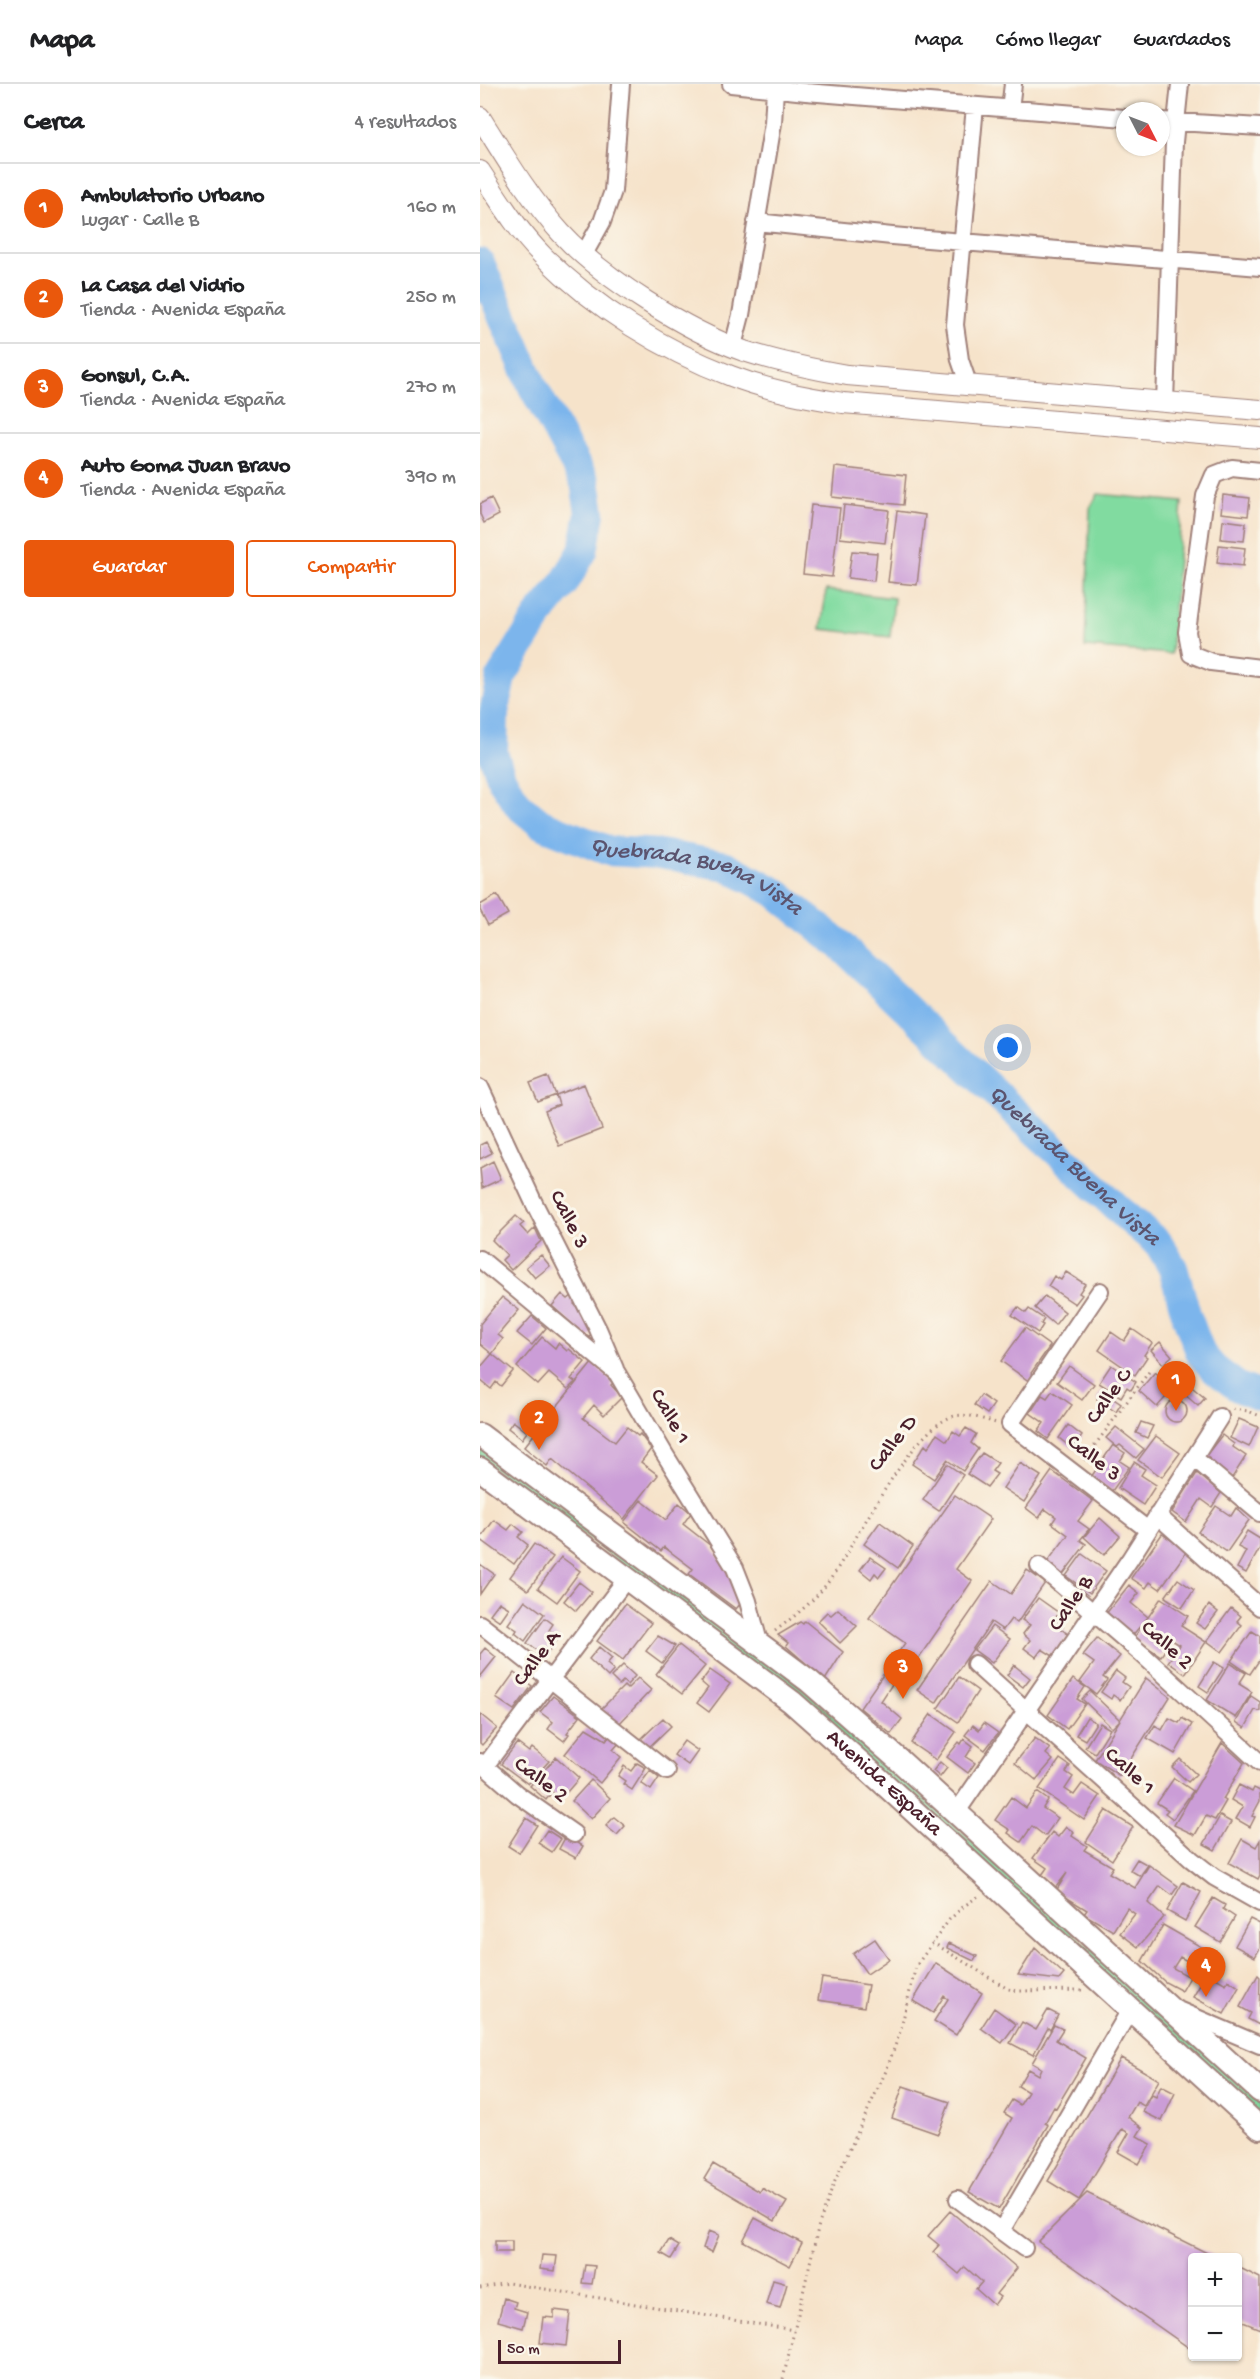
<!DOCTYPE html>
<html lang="es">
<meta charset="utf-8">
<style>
:root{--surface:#fff;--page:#f2f2f2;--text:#202124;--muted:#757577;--line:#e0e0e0;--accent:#ea580c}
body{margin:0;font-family:"Gochi Hand",sans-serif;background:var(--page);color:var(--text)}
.controls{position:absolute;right:18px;bottom:18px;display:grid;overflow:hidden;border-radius:6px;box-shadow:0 2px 4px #0004}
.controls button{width:54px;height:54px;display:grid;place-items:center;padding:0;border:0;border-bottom:2px solid var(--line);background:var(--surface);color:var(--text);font:30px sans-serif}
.compass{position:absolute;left:636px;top:18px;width:54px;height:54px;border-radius:50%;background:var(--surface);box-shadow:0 2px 4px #0004;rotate:132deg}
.scale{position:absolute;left:18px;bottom:15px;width:123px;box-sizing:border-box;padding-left:6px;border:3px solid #4a1f2b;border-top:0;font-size:16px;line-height:21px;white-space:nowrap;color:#4a1f2b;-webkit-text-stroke:4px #fbf7ec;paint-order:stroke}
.you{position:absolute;left:528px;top:964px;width:21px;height:21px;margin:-15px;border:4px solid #fff;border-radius:50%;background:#1a73e8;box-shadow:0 0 0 9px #1a73e833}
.badge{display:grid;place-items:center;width:39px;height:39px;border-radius:50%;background:var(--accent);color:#fff;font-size:20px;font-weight:700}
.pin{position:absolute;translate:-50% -50px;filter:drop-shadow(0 2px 3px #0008)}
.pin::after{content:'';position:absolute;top:32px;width:21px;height:18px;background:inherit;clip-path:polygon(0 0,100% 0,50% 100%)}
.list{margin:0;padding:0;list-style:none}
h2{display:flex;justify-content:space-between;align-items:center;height:78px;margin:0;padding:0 24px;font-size:26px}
h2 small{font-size:20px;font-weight:400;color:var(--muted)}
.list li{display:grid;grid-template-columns:39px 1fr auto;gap:18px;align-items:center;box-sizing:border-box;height:90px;padding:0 24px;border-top:2px solid var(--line)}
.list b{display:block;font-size:22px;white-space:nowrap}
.list p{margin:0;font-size:20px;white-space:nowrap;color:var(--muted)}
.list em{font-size:20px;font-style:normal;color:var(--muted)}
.actions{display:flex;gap:12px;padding:18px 24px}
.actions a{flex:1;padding:14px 0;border:2px solid var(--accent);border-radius:6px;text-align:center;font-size:21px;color:var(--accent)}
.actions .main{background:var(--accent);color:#fff}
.map{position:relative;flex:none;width:780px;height:2295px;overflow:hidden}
header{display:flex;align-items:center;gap:36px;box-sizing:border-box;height:84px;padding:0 30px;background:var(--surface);border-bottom:2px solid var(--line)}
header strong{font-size:28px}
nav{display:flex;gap:33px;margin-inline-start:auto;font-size:21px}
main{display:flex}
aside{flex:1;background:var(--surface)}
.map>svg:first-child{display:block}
</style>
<header>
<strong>Mapa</strong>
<nav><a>Mapa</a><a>Cómo llegar</a><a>Guardados</a></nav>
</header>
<main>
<aside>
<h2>Cerca<small>4 resultados</small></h2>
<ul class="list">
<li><span class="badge">1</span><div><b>Ambulatorio Urbano</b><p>Lugar · Calle B</p></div><em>160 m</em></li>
<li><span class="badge">2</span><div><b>La Casa del Vidrio</b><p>Tienda · Avenida España</p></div><em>250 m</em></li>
<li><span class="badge">3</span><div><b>Gonsul, C.A.</b><p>Tienda · Avenida España</p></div><em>270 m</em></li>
<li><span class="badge">4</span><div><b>Auto Goma Juan Bravo</b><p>Tienda · Avenida España</p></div><em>390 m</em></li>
</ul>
<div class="actions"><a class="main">Guardar</a><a>Compartir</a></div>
</aside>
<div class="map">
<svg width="780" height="2295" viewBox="0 0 780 2295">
<rect width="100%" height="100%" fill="#fbf7ec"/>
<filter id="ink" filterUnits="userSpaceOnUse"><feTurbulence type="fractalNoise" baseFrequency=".0167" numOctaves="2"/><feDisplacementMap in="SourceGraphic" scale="12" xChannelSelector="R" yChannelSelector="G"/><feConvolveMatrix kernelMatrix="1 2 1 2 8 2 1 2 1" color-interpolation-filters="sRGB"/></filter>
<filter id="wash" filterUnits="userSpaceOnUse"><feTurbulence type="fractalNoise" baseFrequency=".008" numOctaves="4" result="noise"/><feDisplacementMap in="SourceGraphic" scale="24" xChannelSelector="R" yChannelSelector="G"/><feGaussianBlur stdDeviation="1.35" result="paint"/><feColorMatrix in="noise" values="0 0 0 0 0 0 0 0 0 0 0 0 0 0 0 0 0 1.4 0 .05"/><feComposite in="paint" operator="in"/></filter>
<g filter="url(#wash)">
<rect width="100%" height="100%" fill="#f6e3ca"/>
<path fill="#81dba0" stroke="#667d66" stroke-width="1.5" d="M618 410 702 418 691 570 605 563 610 424Z
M346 506 414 514 410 553 341 545Z
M0 1362 307 1590 780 2019V2032L203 1525 0 1374Z"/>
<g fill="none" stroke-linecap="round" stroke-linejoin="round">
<path stroke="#7bb5ec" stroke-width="30" id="s1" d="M0 179 53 303 105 398 110 429 103 467 83 501 63 525 21 593 14 629 13 669 22 696 39 722 61 740 129 767 180 770 246 782 295 808 359 860 536 1029 648 1134 679 1160 693 1184 707 1233 721 1270 734 1285 758 1303 780 1312"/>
</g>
<g id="blocks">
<path fill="#cb9dd7" d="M355 383 426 391 423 421 352 413Z
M743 411 770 414 768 432 741 429Z
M11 414 19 431 4 439 0 430V420Z
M331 421 360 424 352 493 323 490Z
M364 421 409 426 405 459 360 454Z
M417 427 445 431 437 501 408 498Z
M743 436 766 439 764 457 741 455Z
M739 461 765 464 763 482 737 479Z
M372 467 397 469 394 497 368 494Z
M17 811 28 830 8 841 0 826V821Z
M68 992 76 1011 104 1000 122 1045 79 1062 65 1027 79 1021 76 1011 58 1018 50 999Z
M6 1058 12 1069 0 1075V1061Z
M13 1077 21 1095 2 1104 0 1084Z
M36 1132 44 1139 40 1142 48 1151 55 1144 61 1157 31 1186 22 1176 27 1171 12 1156Z
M61 1171 70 1182 55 1194 46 1183Z
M586 1188 605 1200 599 1209 602 1211 595 1220 568 1202 574 1192 581 1196Z
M82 1210 88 1215 92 1212 97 1217 94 1220 108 1233 114 1248 108 1254 72 1222Z
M565 1212 585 1228 575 1241 555 1224Z
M22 1213 39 1226 18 1251 23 1255 12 1270 0 1260V1240Z
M538 1223 546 1229 549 1225 564 1235 561 1240 563 1241 558 1249 532 1231Z
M52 1232 66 1244 52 1261 37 1249Z
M545 1244 570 1262 551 1289 555 1292 550 1298 521 1277Z
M652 1245 672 1259 664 1271 667 1273 655 1291 619 1266 631 1248 644 1257Z
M62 1253 75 1264 78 1259 87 1267 89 1265 105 1278 91 1295 95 1298 88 1305 69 1289 58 1301 37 1283Z
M680 1258 692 1272 683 1280 671 1266Z
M12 1270 33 1287 21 1302 16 1298 11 1305 0 1296V1284Z
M113 1278 133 1299 131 1301 142 1313 124 1331 114 1321 103 1334 135 1358 147 1343 158 1352 160 1350 171 1365 161 1378 178 1391 144 1435 72 1375 67 1382 44 1363Z
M631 1281 656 1298 651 1306 647 1303 641 1313 619 1299Z
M589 1282 614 1300 602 1316 577 1298Z
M675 1288 694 1304 677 1323 659 1307Z
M707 1299 725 1314 718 1322 703 1309 706 1306 703 1303Z
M572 1307 592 1321 568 1355 558 1347 564 1339 550 1329 562 1311 567 1314Z
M622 1307 641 1320 636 1328 617 1315Z
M501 1311 514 1320 507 1330 494 1321Z
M685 1327a11 11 0 1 1 22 0a11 11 0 1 1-22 0Z
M759 1335 778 1343 769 1363 750 1354Z
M33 1337 47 1348 42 1355 28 1344Z
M661 1338 673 1342 667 1354 656 1349Z
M588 1341 602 1352 593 1365 579 1354Z
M636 1343 664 1365 656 1374 640 1361 637 1363 626 1354Z
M486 1344 496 1350 491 1359 498 1365 483 1387 467 1376 454 1395 432 1380 445 1361 448 1364 457 1350 467 1357 473 1347 480 1352Z
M742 1351 754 1360 753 1363 766 1372 752 1394 724 1374Z
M676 1352 700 1369 682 1393 658 1376Z
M633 1361 645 1369 640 1377 649 1383 632 1407 611 1393Z
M502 1369 518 1379 512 1387 517 1390 507 1403 487 1390Z
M654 1378 665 1385 661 1391 676 1401 663 1421 638 1404Z
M540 1379 561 1392 544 1418 523 1404Z
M467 1380 483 1391 459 1427 443 1416Z
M572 1387 613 1417 598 1437 609 1445 600 1456 606 1460 581 1493 565 1481 588 1451 572 1439 576 1433 565 1425 559 1434 546 1424Z
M717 1389 741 1409 732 1423 721 1415 706 1438 692 1428Z
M475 1411 511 1435 476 1485 492 1497 422 1598 416 1594 401 1617 422 1635 411 1650 380 1624 425 1559 389 1534Z
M161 1416 186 1436 199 1419 211 1429 203 1440 231 1462 254 1493 261 1519 256 1525 209 1490 213 1485 184 1463 181 1467 144 1438Z
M736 1422 751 1432 756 1424 769 1436 747 1468 718 1448Z
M620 1434 640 1452 624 1471 604 1453Z
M14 1436 28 1446 33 1440 43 1448 38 1453 48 1461 34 1480 0 1455Z
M400 1438 433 1462 418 1484 384 1460Z
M767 1447 780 1455V1464L766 1489 757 1484 766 1467 758 1463Z
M682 1450 707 1467 680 1505 670 1498 666 1504 651 1494Z
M54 1460 73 1473 48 1506 30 1493Z
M602 1470 626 1487 610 1509 586 1492Z
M81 1473 100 1487 77 1518 58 1504Z
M390 1473 406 1484 399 1493 395 1489 391 1495 380 1486Z
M0 1480 14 1490 0 1510Z
M547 1486 565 1499 537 1539 531 1535 523 1546 511 1538 456 1619 437 1606 512 1497 531 1510Z
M698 1495 714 1506 702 1524 685 1513Z
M99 1498 112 1508 96 1527 84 1517Z
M649 1501 659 1509 651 1519 668 1533 651 1553 625 1531Z
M558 1514 579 1529 574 1535 583 1542 580 1544 589 1551 573 1572 562 1565 556 1573 544 1564 550 1556 543 1550 550 1541 542 1536Z
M681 1514 708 1532 701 1542 726 1558 705 1590 688 1578 700 1561 692 1556 681 1572 654 1554Z
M45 1516 64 1530 45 1557 35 1549 37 1546 28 1540Z
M19 1518 29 1524 20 1537 10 1530Z
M145 1520 171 1539 143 1576 117 1557Z
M729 1521 738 1528 725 1545 716 1539Z
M751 1524 761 1532 757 1537 762 1541 742 1568 727 1557Z
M358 1525 377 1542 360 1559 338 1537 347 1528 351 1531Z
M65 1534 73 1540 69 1546 79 1553 65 1572 47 1559Z
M325 1537 363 1568 345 1596 306 1562 308 1559 298 1551 320 1538 323 1540Z
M512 1542 530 1555 512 1579 494 1566Z
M772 1547 780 1552V1575L770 1590 751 1577Z
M178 1552 195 1562 182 1579 166 1567Z
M617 1554 640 1572 623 1593 627 1596 616 1610 600 1598 614 1579 603 1571Z
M199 1561 225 1582 202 1610 176 1590Z
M119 1563 132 1574 127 1580 134 1586 128 1593 109 1575Z
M5 1564 16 1573 0 1593V1570Z
M734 1578 744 1584 728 1608 719 1602Z
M750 1579 766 1589 759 1600 772 1608 756 1634 727 1616Z
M143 1581 155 1592 147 1601 143 1597 139 1601 131 1593Z
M534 1581 550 1594 543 1603 527 1591Z
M230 1586 250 1600 229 1628 217 1619 228 1604 221 1598Z
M636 1587 645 1594 642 1598 649 1603 640 1616 633 1611 631 1615 621 1608Z
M34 1589 52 1602 34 1626 16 1614Z
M479 1593 498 1607 478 1638 458 1624Z
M158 1594 171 1606 138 1641 121 1625 144 1602 147 1605Z
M666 1594 690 1613 640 1692 615 1676Z
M593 1595 605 1603 597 1615 605 1620 587 1645 568 1631Z
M610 1607 640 1636 632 1644 602 1615Z
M73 1612 100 1632 87 1649 89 1650 84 1657 68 1645 73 1638 60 1628Z
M771 1612 780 1618V1627L775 1626 765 1644 756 1638Z
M0 1630 17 1644 2 1661 0 1659Z
M451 1630 476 1648 456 1676 431 1659Z
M607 1633 616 1639 605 1656 596 1651Z
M183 1634 191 1642 169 1663 161 1655Z
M689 1634 699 1639 702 1634 712 1640 695 1670 667 1654 675 1641 682 1646Z
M504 1639 518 1649 505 1666 485 1651 493 1641 499 1646Z
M620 1639 630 1645 615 1669 605 1663Z
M106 1644 126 1656 130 1651 139 1659 133 1666 141 1673 120 1699 85 1670Z
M555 1654 570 1665 566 1670 573 1676 556 1696 535 1679Z
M484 1655 493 1662 486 1673 495 1679 488 1689 467 1673 479 1658 481 1660Z
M204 1657 218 1667 208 1681 194 1671Z
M37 1659 49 1668 52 1664 69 1677 48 1700 21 1680Z
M742 1659 764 1679 743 1715 746 1717 735 1736 726 1732 715 1751 694 1741Z
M76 1673 99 1694 80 1716 72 1708 66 1716 50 1702Z
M580 1675 590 1682 586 1688 593 1693 585 1705 594 1711 602 1700 620 1712 604 1736 559 1705Z
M700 1675 716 1690 708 1698 692 1683Z
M460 1678 467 1684 460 1693 453 1687Z
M157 1679 166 1684 152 1706 143 1700 145 1697 138 1692 144 1682 151 1687Z
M170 1687 179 1694 171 1706 161 1699Z
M694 1694 713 1707 693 1735 685 1729 688 1726 677 1719Z
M111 1696 130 1714 111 1735 92 1717Z
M759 1701 772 1708 774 1704 780 1707V1717L772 1732 775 1733 770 1743 756 1735 763 1723 751 1716Z
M557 1708 568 1716 563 1724 578 1734 565 1752 552 1742 541 1758 528 1749 530 1746 515 1736 531 1713 546 1724Z
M626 1726 653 1743 632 1776 606 1758Z
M740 1732 751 1738 735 1766 724 1760Z
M134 1733 145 1742 137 1751 126 1742Z
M46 1734 57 1741 39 1769 28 1762Z
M586 1743 594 1748 592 1752 607 1762 604 1766 633 1783 629 1789 655 1804 669 1781 698 1802 692 1811 680 1802 668 1819 684 1833 658 1863 640 1849 655 1830 647 1824 633 1847 604 1830 607 1826 576 1807 587 1789 576 1803 562 1791 567 1784 553 1774 572 1748 578 1753Z
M67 1746 81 1755 72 1768 58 1759Z
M86 1752 103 1762 96 1774 79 1765Z
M762 1755 776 1763 780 1756V1791L778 1795 749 1779Z
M657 1775 668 1781 660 1792 650 1786Z
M703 1798 721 1808 705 1837 687 1827Z
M733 1814 745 1821 743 1825 755 1833 740 1858 715 1843Z
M770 1835 780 1840V1864L775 1873 755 1862Z
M683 1841 730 1868 720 1884 700 1873 693 1884 710 1893 702 1907 685 1898 662 1877Z
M395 1855 409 1875 387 1890 373 1870Z
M469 1859 497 1872 494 1877 467 1864Z
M555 1864 584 1890 579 1896 538 1891Z
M456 1879 502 1909 476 1951 454 1937 468 1915 464 1912 453 1929 433 1917Z
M727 1889 746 1900 748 1896 759 1903 744 1930 713 1913Z
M778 1891 780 1893 779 1941 768 1935 771 1929 760 1923Z
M342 1894 388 1901 384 1923 338 1916Z
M514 1924 536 1940 522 1959 501 1944Z
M568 1926 578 1931 570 1946 568 1944 553 1971 530 1959 542 1938 556 1946Z
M574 1941 583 1945 576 1956 606 1974 576 2024 574 2023 565 2039 568 2041 519 2125 489 2108 532 2034 524 2029 532 2016 540 2021 548 2008 538 2002 548 1985 558 1991 561 1984 552 1979Z
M641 1974 679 1996 664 2022 657 2018 648 2033 662 2044 657 2052 671 2060 659 2080 638 2068 649 2049 642 2045 599 2116 568 2097Z
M423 2002 470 2018 458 2050 412 2034Z
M681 2002 695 2009 682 2037 663 2028 672 2011 676 2013Z
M233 2080 280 2108 282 2104 307 2118 295 2137 224 2095Z
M607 2109 737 2174H712V2266L558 2158Z
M470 2127 537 2184 516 2210 520 2213 514 2221 496 2205 502 2198 485 2183 479 2190 453 2168 459 2161 448 2152Z
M275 2134 322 2159 310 2182 263 2157Z
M229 2147 239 2151 232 2168 223 2164Z
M189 2156 199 2162 191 2175 181 2169Z
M15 2157H32V2168H15Z
M62 2171 77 2172 75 2187 60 2185Z
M105 2181 115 2182 112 2200 102 2199Z
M758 2183 780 2194V2245L758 2236V2223L760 2217 758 2216Z
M293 2196 307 2200 300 2224 286 2220Z
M24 2214 36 2218 34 2224 47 2228 43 2244 18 2237Z
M74 2226 90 2228 86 2262 60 2259 63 2233 74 2234Z"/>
</g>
</g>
<g filter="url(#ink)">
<use href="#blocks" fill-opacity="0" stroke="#a0817a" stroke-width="1.5"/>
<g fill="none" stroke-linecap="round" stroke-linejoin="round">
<defs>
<path id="minor" d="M251 0 326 8 645 34
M530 25 533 0
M681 37 780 43
M276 138 412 152 780 183
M104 170 122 138 133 107 141 0
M253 262 261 231 293 39 295 5
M489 302 480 276 475 241 495 22
M685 318 694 58 700 0
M780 387 752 384 734 391 725 412 707 548 711 570 731 578 780 584
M0 1003 53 1117 118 1245 135 1285
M0 1175 137 1289 184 1369 255 1484 268 1517 279 1558
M620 1207 530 1340 668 1446
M714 1374 780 1429
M677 1431 780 1523
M559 1482 663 1571 780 1679
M0 1540 187 1687
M495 1580 711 1775 734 1793 780 1819
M0 1678 37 1710 94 1750
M5 1682 147 1494
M476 1729 650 1475 740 1333
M698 1926 780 1961
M478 2115 544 2164
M521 2147 650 1926"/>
<path id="tertiary" d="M0 33C25 73 49 114 81 149 122 194 207 247 264 267 298 278 332 285 367 291L780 326
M0 87C19 116 38 147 63 172 115 224 183 266 251 292 287 306 325 313 363 319L780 354"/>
<g id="secondary">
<path d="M0 1351 329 1597 419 1676 780 2007"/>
<path id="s2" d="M0 1385 312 1618 401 1697 780 2044"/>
</g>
</defs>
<use href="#minor" stroke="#a0817a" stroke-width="20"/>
<use href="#tertiary" stroke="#a0817a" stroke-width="22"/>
<use href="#secondary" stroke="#a0817a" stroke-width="26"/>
<path stroke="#a0817a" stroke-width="3" stroke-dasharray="1.5 4.5" stroke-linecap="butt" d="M753 1325 768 1327 780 1332
M604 1376 671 1285
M295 1547C315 1532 334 1517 349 1497 377 1458 428 1349 471 1333 485 1328 502 1335 516 1339
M452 1858 528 1905 539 1907 602 1906
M0 2204 28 2199 314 2246
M303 2295 339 2140 355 2097 406 1987 420 1948 436 1882 469 1836 484 1822 500 1811"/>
<use href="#minor" stroke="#fff" stroke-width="16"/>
<use href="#tertiary" stroke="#fff" stroke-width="20"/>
<use href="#secondary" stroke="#fff" stroke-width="22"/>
</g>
</g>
<g text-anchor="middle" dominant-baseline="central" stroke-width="6" stroke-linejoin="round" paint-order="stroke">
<g font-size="22" fill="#4a1f2b" stroke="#fbf7ec">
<text transform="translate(88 1136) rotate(63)">Calle 3</text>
<text transform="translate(630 1313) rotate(-54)">Calle C</text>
<text transform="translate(189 1333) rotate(60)">Calle 1</text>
<text transform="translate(414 1360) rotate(-52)">Calle D</text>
<text transform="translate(613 1375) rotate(38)">Calle 3</text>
<text transform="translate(592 1520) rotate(-56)">Calle B</text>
<text transform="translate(686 1562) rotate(42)">Calle 2</text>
<text transform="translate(58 1575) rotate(-53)">Calle A</text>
<text transform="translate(649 1688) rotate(42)">Calle 1</text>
<text transform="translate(60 1697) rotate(37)">Calle 2</text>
<text stroke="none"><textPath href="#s2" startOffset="512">Avenida España</textPath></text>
</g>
<g font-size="24" font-style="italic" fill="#5b546f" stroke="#fbf7ec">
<text stroke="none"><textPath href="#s1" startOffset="794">Quebrada Buena Vista</textPath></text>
<text stroke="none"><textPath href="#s1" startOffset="1281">Quebrada Buena Vista</textPath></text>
</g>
</g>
</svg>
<div class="controls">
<button>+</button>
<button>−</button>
</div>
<svg class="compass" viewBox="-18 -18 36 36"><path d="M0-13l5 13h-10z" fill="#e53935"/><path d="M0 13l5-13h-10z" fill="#757577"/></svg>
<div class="scale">50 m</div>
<div class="you"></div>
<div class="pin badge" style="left:696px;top:1327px">1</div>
<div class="pin badge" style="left:59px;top:1366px">2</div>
<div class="pin badge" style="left:423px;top:1615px">3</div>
<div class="pin badge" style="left:726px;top:1913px">4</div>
</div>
</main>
